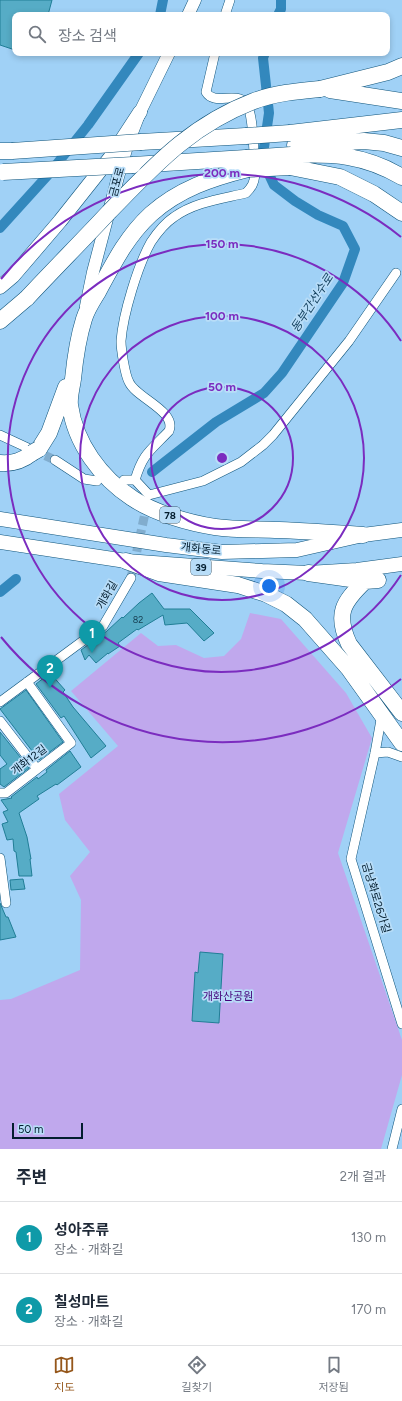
<!DOCTYPE html>
<html lang="ko">
<meta charset="utf-8">
<style>
:root{--surface:#fff;--page:#f6f6f7;--text:#1f2937;--muted:#747a83;--line:#e0e1e3;--accent:#95571b}
body{margin:0;font-family:Figtree,"Noto Sans KR",sans-serif;background:var(--page);color:var(--text)}
.scale{position:absolute;left:12px;bottom:10px;width:71px;box-sizing:border-box;padding-left:4px;border:2px solid #031d2e;border-top:0;font-size:11px;line-height:14px;white-space:nowrap;color:#031d2e;-webkit-text-stroke:3px #b8ddf8;paint-order:stroke}
.you{position:absolute;left:269px;top:586px;width:14px;height:14px;margin:-10px;border:3px solid #fff;border-radius:50%;background:#1a73e8;box-shadow:0 0 0 6px #1a73e833}
.badge{display:grid;place-items:center;width:26px;height:26px;border-radius:50%;background:var(--accent);color:#fff;font-size:13px;font-weight:700}
.pin{position:absolute;translate:-50% -33px;filter:drop-shadow(0 1px 2px #0008)}
.pin::after{content:'';position:absolute;top:21px;width:14px;height:12px;background:inherit;clip-path:polygon(0 0,100% 0,50% 100%)}
.list{margin:0;padding:0;list-style:none}
h2{display:flex;justify-content:space-between;align-items:center;height:52px;margin:0;padding:0 16px;font-size:17px}
h2 small{font-size:13px;font-weight:400;color:var(--muted)}
.list li{display:grid;grid-template-columns:26px 1fr auto;gap:12px;align-items:center;box-sizing:border-box;height:72px;padding:0 16px;border-top:1px solid var(--line)}
.list b{display:block;font-size:15px;white-space:nowrap}
.list p{margin:0;font-size:13px;white-space:nowrap;color:var(--muted)}
.list em{font-size:13px;font-style:normal;color:var(--muted)}
.icon{flex:none;width:22px;height:22px;fill:none;stroke:currentColor;stroke-width:2;stroke-linecap:round;stroke-linejoin:round}
.map{position:relative;flex:none;width:402px;height:1149px;overflow:hidden}
.search{position:absolute;background:var(--surface);box-shadow:0 2px 6px #0003;left:12px;right:12px;top:12px;height:44px;display:flex;align-items:center;gap:10px;box-sizing:border-box;padding:0 14px;border-radius:8px;color:var(--muted);font-size:15px}
.sheet{height:196px;background:var(--surface)}
nav{display:flex;justify-content:space-around;align-items:center;box-sizing:border-box;height:56px;border-top:1px solid var(--line);background:var(--surface);font-size:11px;color:var(--muted)}
nav a{display:grid;justify-items:center;gap:2px}
nav .on{color:var(--accent)}
.map>svg:first-child{display:block}
</style>
<div class="map">
<svg width="402" height="1149" viewBox="0 0 402 1149">
<rect width="100%" height="100%" fill="#a0d1f6"/>
<path fill="#c0a8ed" d="M250 613 281 619 346 693 372 738 338 853 402 1040V1075L381 1149H0V1000L11 999 80 970 81 900 70 876 90 852 65 820 59 794 118 746 71 691 141 633 158 646 176 645 204 658 224 656 241 639Z"/>
<g fill="none" stroke-linecap="round" stroke-linejoin="round">
<path stroke="#3388bd" stroke-width="10" d="M160 15 163 0
M278 15 281 9V0
M0 228 48 175 88 125 139 53
M152 472 216 422 264 393 282 373 343 283 355 249 343 226 318 215 295 201 274 185 266 168 263 154 269 113 263 58 265 53
M0 592 16 579"/>
</g>
<path fill="#56acc6" stroke="#207e96" d="M0 0H52L48 15H15V50L0 45Z
M152 593 164 609H190L214 633 204 641 187 623 165 625 163 615 138 630 137 629 118 643 120 646 108 654V653L96 663 89 655 85 660 81 650 107 631 122 617 123 618 139 603Z
M50 673 65 690 63 692 73 707 106 746 91 758 64 716 61 718 36 684Z
M26 690 63 742 39 760 0 709Z
M0 732 29 768 4 787 0 784V769L7 764 0 755Z
M70 751 81 767 57 785 56 784 37 796 39 799 19 813 27 837 31 859H30L32 876H19L16 852 14 851 13 839 7 840 2 824 8 822 3 812 8 810 1 800 12 798 11 797 37 777 38 779 47 772 46 770Z
M23 879 25 889 11 890 10 880Z
M0 903 6 917H8L16 937 0 940Z
M200 952 223 954 219 1023 192 1021 195 972 198 973Z"/>
<g fill="none" stroke-linecap="round" stroke-linejoin="round">
<path stroke="#81adce" stroke-width="9" stroke-dasharray="9 4.5" stroke-linecap="butt" d="M33 450 55 460
M131 578 147 504"/>
<defs>
<path id="street" d="M225 15 230 0
M0 435 28 448
M55 460 84 479 97 481
M124 480H135L149 495 203 481 241 462 263 445 273 435 349 341 396 273
M135 480C143 453 151 450 169 431 177 411 136 398 129 382 125 375 121 349 121 341 123 314 138 265 151 242 157 233 165 223 174 217 195 202 221 199 246 193 252 187 254 183 255 175 254 160 254 113 246 103 235 91 214 106 206 92L215 53
M0 702 103 626 131 578
M382 714 375 753 351 859 402 1024
M0 721 37 769
M375 753 388 752 402 757
M0 793H6L71 743 27 682
M0 858 6 903
M392 1149 402 1109"/>
<path id="secondary" d="M188 15 195 0
M86 306 93 272 118 177 128 143 140 112 169 53"/>
<path id="primary" d="M0 287 13 276 60 221 110 158 140 112
M0 519 166 545 222 552 297 550 363 535 402 530
M0 542 126 561 262 571 308 573 357 570 402 564"/>
<path id="highway" d="M320 89 388 72 402 66
M330 90 402 101
M290 133 402 120
M141 142 246 136
M295 145 364 141 384 143 402 148
M0 151H12
M291 155C333 153 365 155 402 177
M133 165 246 158
M290 167 340 177 374 194 402 213
M248 169C212 178 179 189 151 214 127 236 113 264 98 292 93 300 87 309 84 319 78 338 75 359 73 379 72 387 69 397 70 405 75 443 101 478 132 498 154 513 189 523 215 527 236 530 258 529 279 530 307 531 335 533 363 535
M0 321 27 298
M39 449 49 433 66 387
M0 463C13 464 22 461 32 453
M126 561 159 573 238 585 266 594 286 604 305 619 349 669 402 743
M308 573 365 581 378 580
M365 581C343 602 335 614 349 644L402 713"/>
</defs>
<use href="#street" stroke="#0f547b" stroke-width="10"/>
<use href="#secondary" stroke="#0f547b" stroke-width="13"/>
<use href="#primary" stroke="#0f547b" stroke-width="15"/>
<use href="#highway" stroke="#0f547b" stroke-width="17"/>
<use href="#street" stroke="#fff" stroke-width="9"/>
<use href="#secondary" stroke="#fff" stroke-width="12"/>
<use href="#primary" stroke="#fff" stroke-width="14"/>
<use href="#highway" stroke="#fff" stroke-width="16"/>
<defs>
<path id="highway-bridge" d="M246 136 290 133
M12 151 141 142
M246 158 291 155
M248 169 290 167
M3 172 133 165
M27 298C54 269 82 241 109 212 155 165 191 125 254 101 275 93 299 91 320 89
M32 453 39 449"/>
</defs>
<use href="#highway-bridge" stroke="#0f547b" stroke-width="17" stroke-linecap="butt"/>
<use href="#highway-bridge" stroke="#fff" stroke-width="16"/>
</g>
<g fill="none" stroke="#7b2cbf" stroke-width="2">
<circle cx="222" cy="458" r="71"/>
<circle cx="222" cy="458" r="142"/>
<path d="M401 575A214 214 0 1 1 401 341"/>
<path d="M401 679A285 285 0 0 1 1 637M1 279A285 285 0 0 1 401 237"/>
</g>
<g text-anchor="middle" dominant-baseline="central" stroke-width="3.5" stroke-linejoin="round" paint-order="stroke">
<g font-size="9" fill="#184154">
<text x="138" y="619">82</text>
</g>
<g fill="#b8ddf8" stroke="#39576b" stroke-width="1">
<rect x="160" y="507" width="20" height="16" rx="3"/>
<rect x="191" y="559" width="20" height="16" rx="3"/>
</g>
<g font-size="10" font-weight="bold" fill="#031d2e">
<text x="170" y="515">78</text>
<text x="201" y="567">39</text>
</g>
<g font-size="11" fill="#031d2e" stroke="#b8ddf8">
<text transform="translate(117 182) rotate(-75)">금포로</text>
<text transform="translate(201 549) rotate(6)">개화동로</text>
<text transform="translate(107 595) rotate(-60)">개화길</text>
<text transform="translate(29 760) rotate(-37)">개화12길</text>
<text transform="translate(376 898) rotate(73)">금낭화로26가길</text>
</g>
<g font-size="11" fill="#44007a" stroke="#b8ddf8">
<text x="228" y="996">개화산공원</text>
</g>
<g font-size="12" font-style="italic" fill="#113e5b" stroke="#b8ddf8">
<text transform="translate(312 303) rotate(-57)">동부간선수로</text>
</g>
</g>
<circle cx="222" cy="458" r="6" fill="#7b2cbf" stroke="#b8ddf8" stroke-width="2"/>
<g font-size="12" text-anchor="middle" font-weight="bold" fill="#7b2cbf" stroke="#b8ddf8" stroke-width="3.5" stroke-linejoin="round" paint-order="stroke">
<text x="222" y="177">200 m</text>
<text x="222" y="248">150 m</text>
<text x="222" y="320">100 m</text>
<text x="222" y="391">50 m</text>
</g>
</svg>
<div class="scale">50 m</div>
<div class="you"></div>
<div class="pin badge" style="left:92px;top:653px;background:#0f9aa8">1</div>
<div class="pin badge" style="left:50px;top:688px;background:#0f9aa8">2</div>
<div class="search"><svg class="icon" aria-label="search" viewBox="0 0 24 24"><circle cx="10" cy="10" r="6"/><path d="M15 15l6 6"/></svg>장소 검색</div>
</div>
<section class="sheet">
<h2>주변<small>2개 결과</small></h2>
<ul class="list">
<li><span class="badge" style="background:#0f9aa8">1</span><div><b>성아주류</b><p>장소 · 개화길</p></div><em>130 m</em></li>
<li><span class="badge" style="background:#0f9aa8">2</span><div><b>칠성마트</b><p>장소 · 개화길</p></div><em>170 m</em></li>
</ul>
</section>
<nav>
<a class="on"><svg class="icon" aria-label="map" viewBox="0 0 24 24"><path d="M3 6l6-2 6 2 6-2v14l-6 2-6-2-6 2zM9 4v14M15 6v14"/></svg>지도</a>
<a><svg class="icon" aria-label="directions" viewBox="0 0 24 24"><path d="M12 3l9 9-9 9-9-9zM9 14v-3h6M13 9l2 2-2 2"/></svg>길찾기</a>
<a><svg class="icon" aria-label="saved" viewBox="0 0 24 24"><path d="M7 4h10v16l-5-4-5 4z"/></svg>저장됨</a>
</nav>
